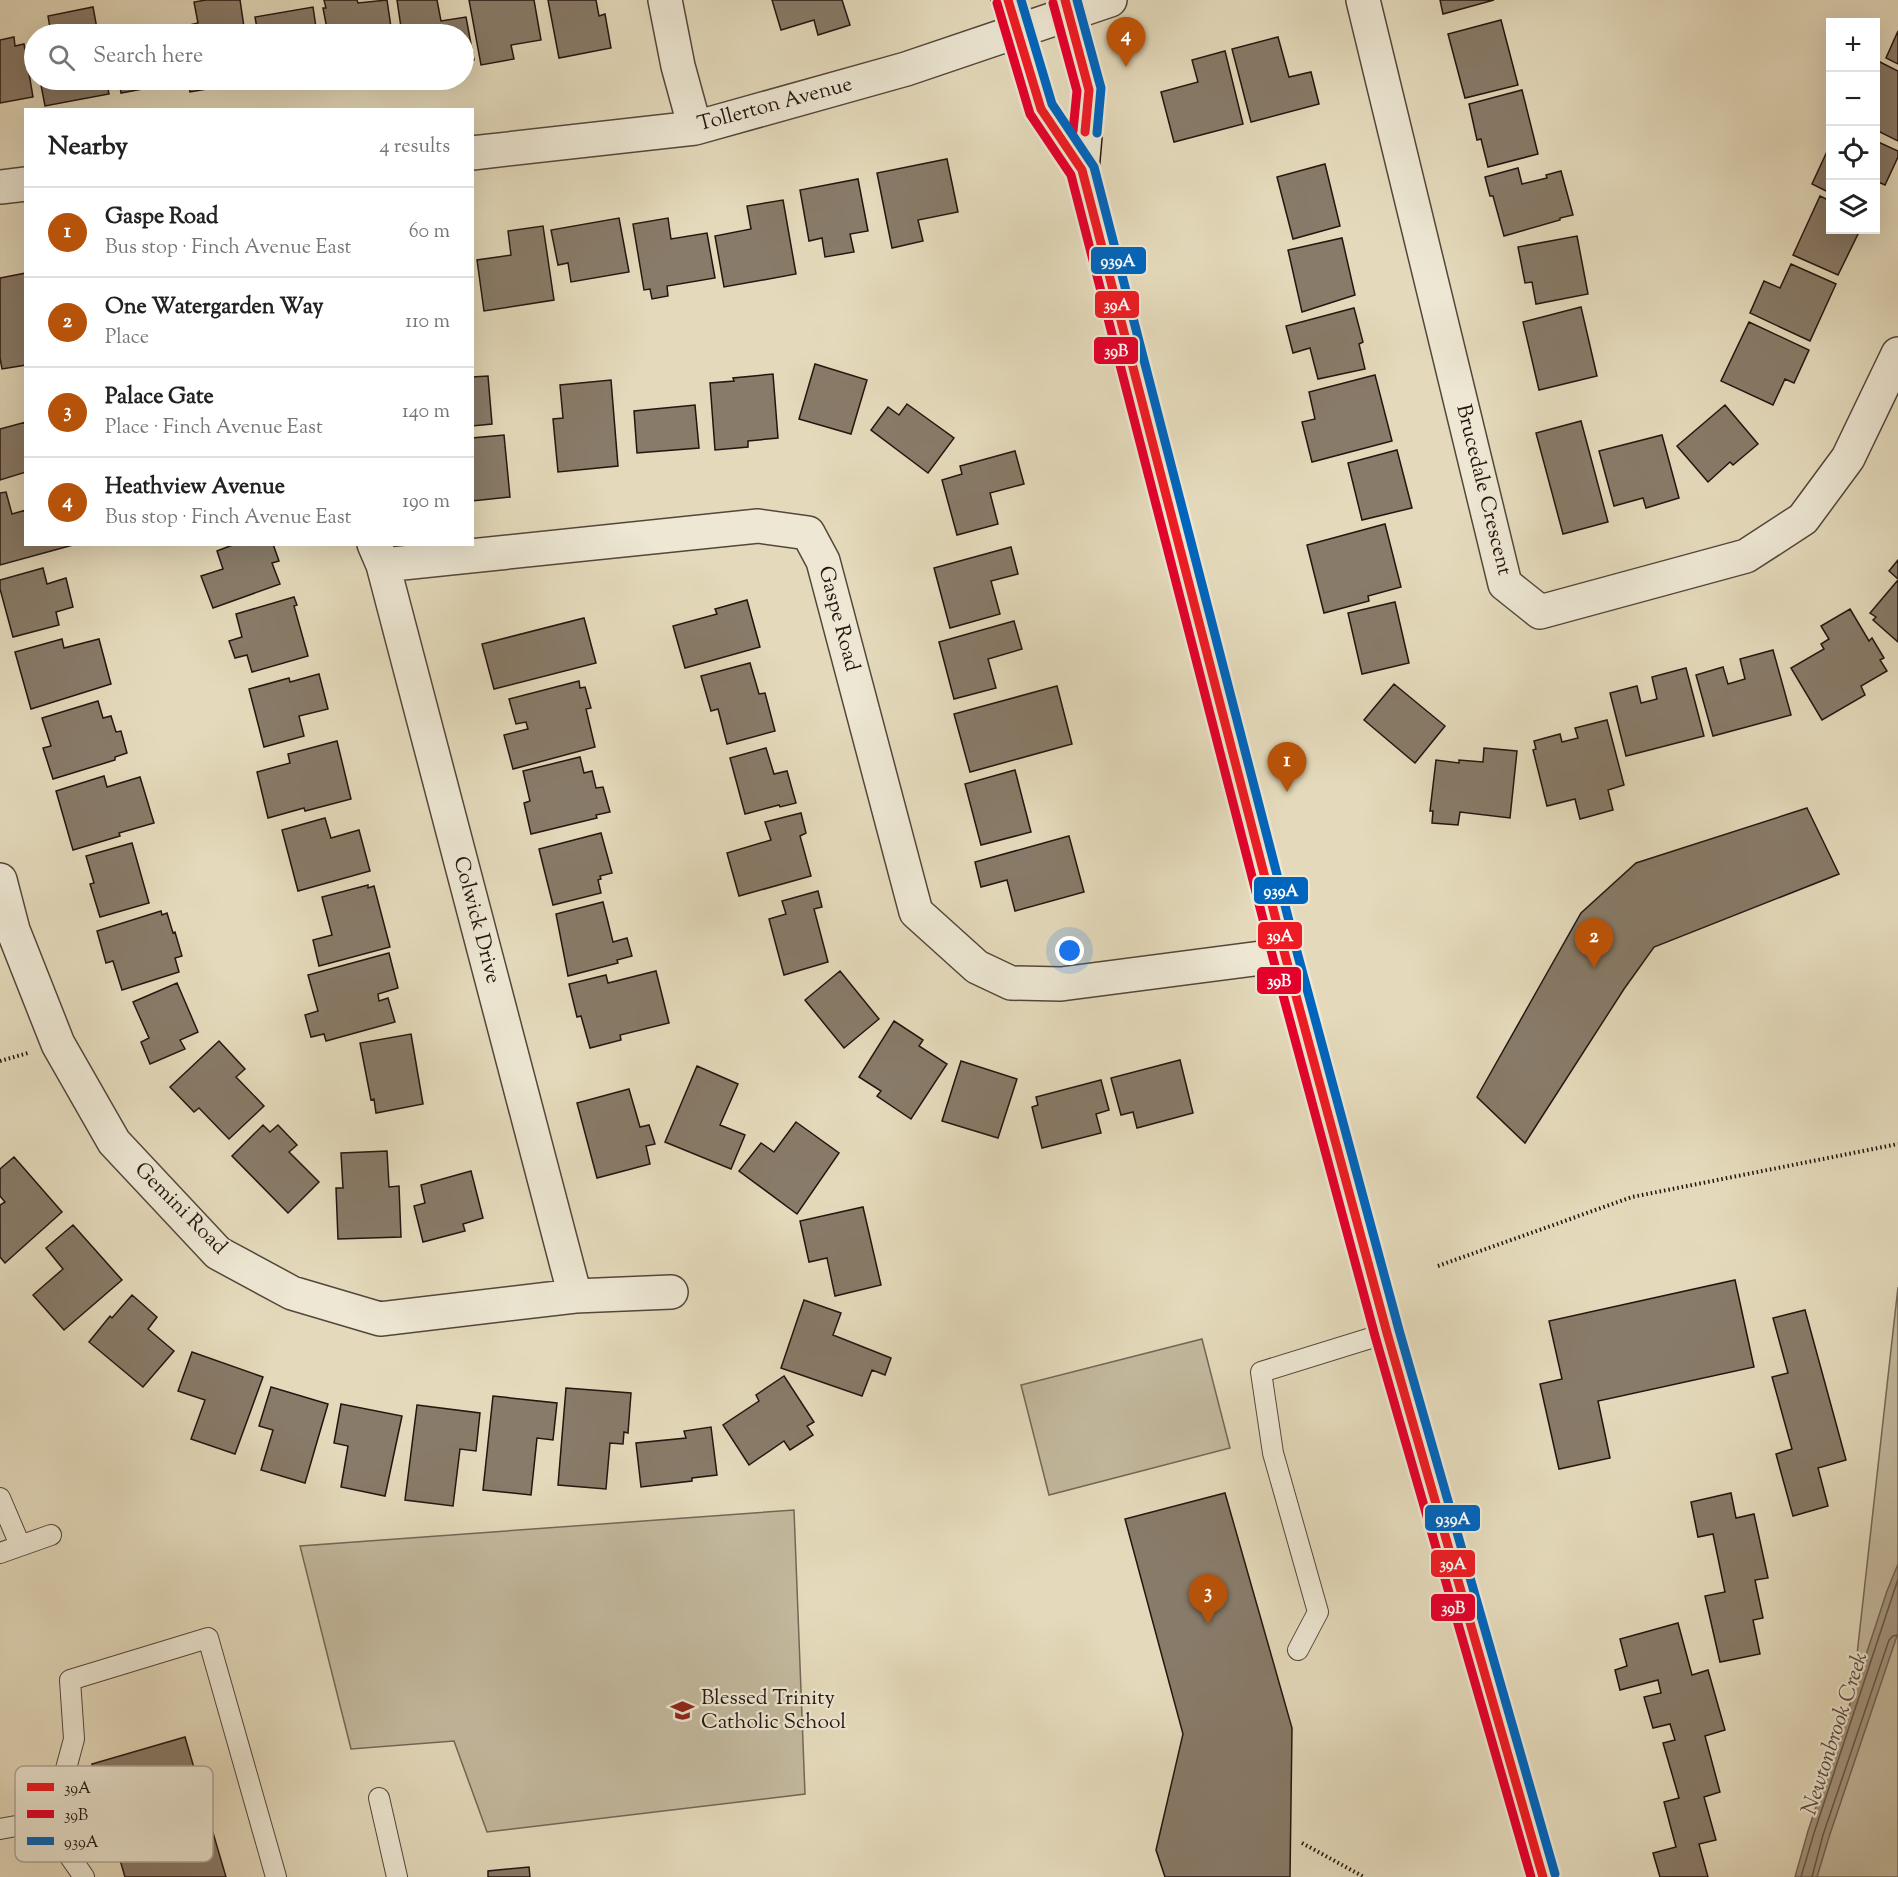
<!DOCTYPE html>
<meta charset="utf-8">
<style>
:root{--surface:#fff;--page:#f6f6f6;--text:#222;--muted:#767676;--line:#e0e0e0;--accent:#b45309}
body{margin:0;font-family:"Sorts Mill Goudy",serif;background:var(--page);color:var(--text)}
.controls{position:absolute;right:18px;top:18px;display:grid;overflow:hidden;border-radius:0px;box-shadow:0 6px 24px #0002}
.controls button{width:54px;height:54px;display:grid;place-items:center;padding:0;border:0;border-bottom:2px solid var(--line);background:var(--surface);color:var(--text);font:30px sans-serif}
.you{position:absolute;left:1070px;top:951px;width:21px;height:21px;margin:-15px;border:4px solid #fff;border-radius:50%;background:#1a73e8;box-shadow:0 0 0 9px #1a73e833}
.badge{display:grid;place-items:center;width:39px;height:39px;border-radius:50%;background:var(--accent);color:#fff;font-size:20px;font-weight:700}
.pin{position:absolute;translate:-50% -50px;filter:drop-shadow(0 2px 3px #0008)}
.pin::after{content:'';position:absolute;top:32px;width:21px;height:18px;background:inherit;clip-path:polygon(0 0,100% 0,50% 100%)}
.list{margin:0;padding:0;list-style:none}
h2{display:flex;justify-content:space-between;align-items:center;height:78px;margin:0;padding:0 24px;font-size:26px}
h2 small{font-size:20px;font-weight:400;color:var(--muted)}
.list li{display:grid;grid-template-columns:39px 1fr auto;gap:18px;align-items:center;box-sizing:border-box;height:90px;padding:0 24px;border-top:2px solid var(--line)}
.list b{display:block;font-size:22px;white-space:nowrap}
.list p{margin:0;font-size:20px;white-space:nowrap;color:var(--muted)}
.list em{font-size:20px;font-style:normal;color:var(--muted)}
.icon{flex:none;width:33px;height:33px;fill:none;stroke:currentColor;stroke-width:2;stroke-linecap:round;stroke-linejoin:round}
.map{position:relative;flex:none;width:1898px;height:1877px;overflow:hidden}
.search{position:absolute;background:var(--surface);box-shadow:0 6px 24px #0002;left:24px;top:24px;width:450px;height:66px;display:flex;align-items:center;gap:15px;box-sizing:border-box;padding:0 21px;border-radius:33px;color:var(--muted);font-size:22px}
.panel{position:absolute;background:var(--surface);box-shadow:0 6px 24px #0002;left:24px;top:108px;width:450px;height:438px;border-radius:0px}
.map>svg:first-child{display:block}
</style>
<div class="map">
<svg width="1898" height="1877" viewBox="0 0 1898 1877">
<rect width="100%" height="100%" fill="#e4dabb"/>
<filter id="stains"><feTurbulence type="fractalNoise" baseFrequency=".00333" numOctaves="4"/><feColorMatrix values="0 0 0 0 .2 0 0 0 0 .09 0 0 0 0 .02 0 0 0 .5 -.17"/></filter>
<radialGradient id="worn" r=".72"><stop offset=".6" stop-color="#630" stop-opacity="0"/><stop offset="1" stop-color="#630" stop-opacity=".3"/></radialGradient>
<path fill="#c3b99e" stroke="#746757" stroke-width="1.5" d="M1898 1287V1877H1799L1843 1780Z
M1202 1339 1230 1448 1049 1495 1021 1385Z
M794 1510 805 1794 487 1832 454 1741 351 1749 300 1546Z"/>
<path fill="#a39781" stroke="#706354" stroke-width="1.5" d="M1898 1564V1633L1829 1837 1817 1877H1795L1808 1831 1887 1591Z"/>
<g fill="none" stroke-linecap="round" stroke-linejoin="round">
<path stroke="#645648" stroke-width="1.5" d="M1801 1877 1814 1833 1898 1579
M1812 1877 1823 1835 1889 1640 1893 1636 1898 1635"/>
</g>
<path fill="#887b69" stroke="#241510" stroke-width="1.5" d="M206 0H240L245 34H186L185 26 198 23 194 2Z
M324 0H357L358 3 387 0 392 34H328L323 8H326Z
M397 0H437L441 21 466 17 474 60 464 62V34H402Z
M469 0H534L541 40 511 45 514 59 481 65Z
M548 0H596L599 16 605 14 611 48 559 58Z
M772 0H842L850 25 818 35 814 20 781 30Z
M1440 0H1494L1443 14Z
M93 7 98 34H51L48 16Z
M313 7 317 34H258L255 17Z
M1501 20 1518 85 1465 98 1448 34Z
M170 30V34H143Z
M1898 31V64L1886 58Z
M14 37 15 46 24 44 33 97 0 103V40Z
M1278 37 1289 77 1311 72 1319 104 1251 122 1232 49Z
M1225 51 1243 124 1174 142 1161 92 1198 82 1192 60Z
M1876 60 1898 71V141L1876 130Z
M40 80H106L109 94 45 106Z
M119 80H178L179 82 121 93Z
M188 80H253L254 81 190 92Z
M1522 90 1538 154 1488 167 1481 139 1477 140 1469 104Z
M1876 141 1898 151V157L1885 185 1876 181Z
M1830 145V193L1812 184Z
M947 159 958 212 918 220 923 241 892 248 877 173Z
M1325 164 1340 226 1293 239 1277 177Z
M1518 168 1522 184 1547 178 1546 175 1561 171 1573 215 1560 218V220L1504 236 1493 196H1490L1485 177Z
M858 179 868 231 850 234 854 252 825 257 822 238 809 241 800 190Z
M1820 196 1830 201V230H1860L1838 275 1793 255Z
M783 200 796 274 724 287 715 236 751 229 747 206Z
M619 218 629 272 571 282 568 263 558 265 551 230Z
M668 218 671 239 707 233 715 278 667 286 668 296 652 299 650 289 644 290 633 224Z
M543 226 554 300 484 311 477 260 511 255 508 231Z
M1577 236 1588 294 1536 304 1532 282 1525 283 1518 247Z
M1342 238 1355 295 1302 312 1288 250Z
M1791 264 1836 284 1810 341 1750 313 1764 281 1780 288Z
M26 273V365L2 369 0 358V278Z
M1581 307 1597 376 1539 390 1523 322Z
M1354 308 1363 342 1359 344 1365 369 1318 379 1310 348 1293 353 1286 326Z
M1749 322 1809 350 1794 383 1785 379 1773 405 1721 381Z
M815 364 867 380 851 434 799 419Z
M773 374 778 438 748 441V447L715 450 710 383 734 381 733 378Z
M1375 375 1392 441 1312 462 1302 422 1315 419 1309 392Z
M488 376 492 424 472 426V377Z
M611 380 618 466 558 472 553 419 563 418 560 385Z
M907 404 954 438 928 473 871 430 888 407 899 415Z
M695 405 699 448 637 453 634 411Z
M1725 405 1758 444 1733 465 1730 462 1708 482 1677 446Z
M1581 421 1608 522 1563 534 1536 433Z
M26 422V472L0 480V429Z
M504 435 510 497 472 501V438Z
M1662 435 1679 498 1646 508 1643 498 1614 506 1599 451Z
M1397 450 1412 508 1362 520 1348 463Z
M1015 451 1024 484 990 493 998 524 957 535 942 480 962 474 960 466Z
M6 492 12 514 26 510V544L73 545 0 565V493Z
M1385 524 1401 587 1368 596 1369 601 1324 613 1307 545Z
M273 544 279 561 272 563 280 584 213 608 201 576 223 569 217 551 235 544Z
M1011 547 1018 574 991 581 1000 614 950 628 934 568Z
M1898 560V579L1889 571Z
M43 568 47 584 66 578 73 607 56 612 59 625 13 637 0 589V580Z
M1898 580V642L1873 620 1876 617 1870 613Z
M294 597 297 605 294 606 308 656 252 672 247 655 235 658 229 641 242 637 236 614Z
M747 600 760 647 685 668 673 626 717 614 715 609Z
M1395 602 1409 663 1362 674 1348 613Z
M1850 609 1869 641 1872 638 1884 658 1880 660 1887 671 1861 686 1865 695 1822 720 1791 668 1824 649 1821 644 1829 639 1821 626Z
M584 618 596 663 494 689 482 644Z
M1014 621 1022 649 988 659 996 688 954 699 939 642Z
M62 639 64 648 99 639 111 684 31 709 15 652Z
M1773 650 1791 715 1713 736 1696 675 1723 667 1728 684 1745 679 1740 659Z
M750 663 759 694 765 693 775 731 727 744 718 709 711 711 701 676Z
M1686 668 1704 736 1626 756 1610 693 1637 686 1641 703 1657 699 1652 677Z
M319 674 328 709 299 716 304 736 264 747 249 689 289 678 290 682Z
M579 681 580 688 585 687 591 708 586 709 595 747 513 769 504 735 528 729 526 722 516 724 509 699Z
M1394 684 1445 726 1415 763 1364 720Z
M1057 686 1072 744 970 772 954 714Z
M98 701 103 718 111 716 116 732 121 731 127 753 115 757V760L53 779 43 748 51 746 42 718Z
M1607 720 1624 785 1608 790 1613 810 1580 819 1575 799 1547 806 1533 750 1536 749 1534 741 1560 734 1562 742 1578 738 1575 728Z
M337 741 351 799 305 811 304 808 268 818 257 772 290 763 288 754Z
M766 748 774 774 787 771 796 803 780 807 779 805 745 814 730 758Z
M1484 748 1517 751 1510 818 1460 812 1458 825 1432 823 1433 811H1430L1436 760 1459 763V760L1483 762Z
M580 757 584 773 592 771 596 788 603 787 610 812 596 815 597 818 531 834 524 803 530 801 523 771Z
M1015 770 1031 832 981 845 965 784Z
M104 776 107 787 140 777 154 823 119 833 120 836 73 850 56 791Z
M1807 808 1839 874 1654 947 1624 989 1525 1143 1477 1097 1581 913 1636 863Z
M801 813 806 833 800 836 811 876 739 896 727 853 771 840 765 822Z
M325 818 331 838 359 830 370 871 298 891 282 830Z
M601 833 612 873 600 876 601 879 598 880 601 893 553 905 539 849Z
M1069 836 1084 892 1015 911 1007 880 981 887 975 862Z
M132 843 149 903 100 917 90 884 94 883 86 856Z
M368 885V888L374 886 390 947 319 966 313 940 332 935 322 897Z
M818 891 822 907 814 909 828 962 784 975 769 919 786 914 782 901Z
M603 902 613 942 627 938 632 956 617 960 618 963 568 976 556 914Z
M161 911 162 915 167 913 173 933 175 932 182 956 175 958 179 972 122 990 113 961 106 963 97 931Z
M389 953 398 988 378 994 379 1001 388 998 395 1022 326 1041 324 1034 311 1037 305 1015 318 1011 308 975Z
M656 971 669 1023 620 1035 621 1040 590 1048 581 1016 577 1017 569 984 606 975 608 983Z
M840 971 879 1019 844 1048 805 1000Z
M177 983 198 1032 180 1040 185 1049 150 1064 141 1042 149 1038 133 1002Z
M894 1021 923 1040 919 1046 947 1064 911 1119 877 1096 881 1091 859 1077Z
M411 1034 423 1104 376 1113 374 1099 371 1100 360 1043Z
M219 1041 245 1069 236 1077 264 1106 229 1139 199 1108 194 1112 170 1087Z
M1180 1060 1193 1113 1137 1128 1133 1112 1121 1115 1111 1078Z
M961 1061 1017 1079 998 1138 942 1121Z
M697 1066 738 1084 720 1125 745 1135 731 1169 665 1142Z
M1101 1080 1109 1110 1096 1114 1101 1133 1042 1148 1032 1107 1038 1105 1036 1097Z
M629 1089 640 1127 649 1125 655 1144 646 1146 650 1164 597 1178 577 1103Z
M796 1122 839 1153 797 1214 739 1171 761 1143 774 1152Z
M263 1125 270 1132 278 1125 297 1145 289 1152 319 1182 288 1213 232 1156Z
M387 1151 389 1187 399 1186 401 1237 338 1239 336 1188H343L341 1153Z
M14 1157 62 1212 5 1263 0 1257V1205L5 1202 0 1196V1169Z
M471 1171 483 1218 463 1224 465 1231 423 1242 414 1206 425 1203 421 1185Z
M863 1207 881 1285 835 1296 827 1258 809 1262 800 1221Z
M73 1225 122 1280 64 1330 33 1295 63 1269 46 1248Z
M1735 1280 1754 1367 1598 1401 1610 1458 1559 1469 1540 1384 1562 1379 1549 1321Z
M132 1295 157 1317 148 1329 174 1351 143 1387 89 1342 110 1316 112 1318Z
M804 1300 841 1313 833 1335 891 1358 885 1375 872 1370 862 1396 781 1368Z
M1805 1310 1846 1460 1818 1468 1828 1506 1793 1516 1776 1454 1792 1449 1772 1377 1788 1373 1773 1318Z
M192 1352 263 1377 235 1454 191 1439 205 1400 178 1391Z
M784 1376 814 1422 807 1426 813 1435 790 1450 784 1441 749 1465 723 1425 759 1401 756 1395Z
M271 1387 328 1404 305 1483 261 1470 273 1430 259 1426Z
M566 1388 631 1393 628 1433 624 1432 623 1444 610 1443 606 1489 558 1485Z
M493 1396 557 1403 553 1440 537 1438 531 1495 483 1490Z
M341 1404 402 1416 385 1496 341 1487 348 1446 334 1443Z
M417 1405 480 1413 476 1451 460 1449 453 1506 405 1500Z
M711 1427 717 1475 692 1478V1481L641 1487 636 1443 686 1438 684 1431Z
M1225 1493 1292 1728 1290 1877H1165L1156 1850 1183 1734 1125 1519Z
M1731 1493 1736 1518 1754 1514 1768 1578 1755 1580 1763 1618 1753 1620 1760 1654 1720 1662 1705 1596 1725 1592 1713 1534 1698 1537 1691 1502Z
M1678 1623 1692 1675 1708 1670 1725 1730 1705 1736 1720 1792 1704 1797 1716 1840 1699 1844 1708 1877H1660L1653 1853 1676 1847 1664 1802 1679 1798 1663 1743 1675 1740 1670 1724 1653 1728 1644 1697 1661 1693 1658 1680 1620 1690 1615 1670 1627 1666 1620 1639Z
M185 1737 226 1877H125L92 1764Z
M529 1867 530 1877H488V1871Z"/>
<g fill="none" stroke-linecap="round" stroke-linejoin="round">
<defs>
<path id="lane" d="M0 1498 20 1545
M0 1553 51 1535
M1298 1650 1318 1612 1273 1453 1261 1372 1387 1333
M379 1798 397 1877
M50 1828 74 1739 70 1680 208 1638 276 1877
M0 1829 16 1826 50 1828 84 1877"/>
<path id="street" d="M665 0 678 66 695 128
M1363 0 1505 584 1540 612 1746 556 1803 519 1848 458 1898 354
M472 153 695 128 906 69 1110 0
M0 187 26 184
M374 544 383 565 575 1296
M383 565 758 526 808 533 823 561 916 912 977 967 1011 983 1061 984 1285 955
M0 880 13 930 58 1044 114 1142 218 1253 292 1293 380 1319 575 1296 671 1292"/>
<path id="secondary" d="M1008 0 1041 109 1082 170
M1065 0 1089 90 1082 170 1285 955 1387 1333 1543 1877"/>
</defs>
<use href="#lane" stroke="#54463b" stroke-width="22"/>
<use href="#street" stroke="#54463b" stroke-width="36"/>
<use href="#secondary" stroke="#241510" stroke-width="36"/>
<path stroke="#241510" stroke-width="4" stroke-dasharray="1.5 3" stroke-linecap="butt" d="M0 1061 28 1053
M1438 1266 1632 1197 1898 1144
M1302 1843 1364 1877"/>
<use href="#lane" stroke="#ede7d3" stroke-width="20"/>
<use href="#street" stroke="#ede7d3" stroke-width="33"/>
<use href="#secondary" stroke="#ede7d3" stroke-width="33"/>
<defs>
<path id="bus-1" d="M1008 0 1041 109 1082 170 1285 955 1387 1333 1543 1877
M1065 0 1089 90 1085 132"/>
<path id="bus-2" d="M997 3 1030 114 1071 175 1273 958 1375 1336 1531 1877
M1053 3 1077 91 1073 131"/>
<path id="bus-3" d="M1021 0 1052 104 1094 167 1297 952 1399 1330 1555 1874
M1077 0 1101 88 1097 133"/>
</defs>
<use href="#bus-1" stroke="#ede7d3" stroke-width="14"/>
<use href="#bus-2" stroke="#ede7d3" stroke-width="14"/>
<use href="#bus-3" stroke="#ede7d3" stroke-width="14"/>
<use href="#bus-1" stroke="#ed1c24" stroke-width="9"/>
<use href="#bus-2" stroke="#e4002b" stroke-width="9"/>
<use href="#bus-3" stroke="#0065bd" stroke-width="9"/>
</g>
<defs>
<symbol id="school-bare" viewBox="-9 -9 18 18"><path d="M0-5L7-2L0 1L-7-2ZM-4 1L0 2.5L4 1V4Q0 6-4 4Z" fill="#8f2418" stroke="#ede7d3" stroke-width="2.5" paint-order="stroke"/></symbol>
</defs>
<g fill-rule="evenodd">
<use href="#school-bare" x="666" y="1694" width="33" height="33"/>
</g>
<g text-anchor="middle" dominant-baseline="central" stroke-width="4.5" stroke-linejoin="round" paint-order="stroke">
<g font-size="21" fill="#241510" stroke="#ede7d3">
<text transform="translate(775 105) rotate(-15)">Tollerton Avenue</text>
<text transform="translate(1483 490) rotate(76)">Brucedale Crescent</text>
<text transform="translate(838 619) rotate(75)">Gaspe Road</text>
<text transform="translate(476 920) rotate(75)">Colwick Drive</text>
<text transform="translate(180 1209) rotate(45)">Gemini Road</text>
</g>
<g font-size="21" fill="#241510" stroke="#ede7d3" text-anchor="start">
<text x="701" y="1699">Blessed Trinity<tspan x="701" dy="24">Catholic School</tspan></text>
</g>
<g font-size="22" font-style="italic" fill="#57493d" stroke="#ede7d3">
<text transform="translate(1836 1734) rotate(-72)">Newtonbrook Creek</text>
</g>
</g>
<rect x="15" y="1766" width="198" height="96" rx="9" fill="#ede7d3" stroke="#b1a898" stroke-width="1.5"/>
<rect x="27" y="1783" width="27" height="8" fill="#ed1c24"/>
<rect x="27" y="1810" width="27" height="8" fill="#e4002b"/>
<rect x="27" y="1837" width="27" height="8" fill="#0065bd"/>
<g font-size="16" fill="#241510">
<text x="64" y="1793">39A</text>
<text x="64" y="1820">39B</text>
<text x="64" y="1847">939A</text>
</g>
<g stroke="#ede7d3" stroke-width="2">
<rect x="1090" y="246" width="57" height="29" rx="6" fill="#0065bd"/>
<rect x="1094" y="290" width="46" height="29" rx="6" fill="#ed1c24"/>
<rect x="1093" y="336" width="46" height="29" rx="6" fill="#e4002b"/>
<rect x="1253" y="876" width="56" height="29" rx="6" fill="#0065bd"/>
<rect x="1257" y="921" width="46" height="29" rx="6" fill="#ed1c24"/>
<rect x="1256" y="966" width="46" height="29" rx="6" fill="#e4002b"/>
<rect x="1424" y="1504" width="57" height="28" rx="6" fill="#0065bd"/>
<rect x="1430" y="1549" width="46" height="29" rx="6" fill="#ed1c24"/>
<rect x="1430" y="1593" width="46" height="29" rx="6" fill="#e4002b"/>
</g>
<g font-size="16" text-anchor="middle" font-weight="bold" fill="#fff">
<text x="1118" y="266">939A</text>
<text x="1117" y="310">39A</text>
<text x="1116" y="356">39B</text>
<text x="1281" y="896">939A</text>
<text x="1280" y="941">39A</text>
<text x="1279" y="986">39B</text>
<text x="1453" y="1524">939A</text>
<text x="1453" y="1569">39A</text>
<text x="1453" y="1613">39B</text>
</g>
<rect width="100%" height="100%" filter="url(#stains)"/>
<rect width="100%" height="100%" fill="url(#worn)"/>
</svg>
<div class="controls">
<button>+</button>
<button>−</button>
<button><svg class="icon" aria-label="locate" viewBox="0 0 24 24"><circle cx="12" cy="12" r="6"/><path d="M12 2v4M12 18v4M2 12h4M18 12h4"/></svg></button>
<button><svg class="icon" aria-label="layers" viewBox="0 0 24 24"><path d="M12 4l9 5-9 5-9-5zM3 14l9 5 9-5"/></svg></button>
</div>
<div class="you"></div>
<div class="pin badge" style="left:1287px;top:792px">1</div>
<div class="pin badge" style="left:1594px;top:968px">2</div>
<div class="pin badge" style="left:1208px;top:1624px">3</div>
<div class="pin badge" style="left:1126px;top:67px">4</div>
<div class="search"><svg class="icon" aria-label="search" viewBox="0 0 24 24"><circle cx="10" cy="10" r="6"/><path d="M15 15l6 6"/></svg>Search here</div>
<section class="panel">
<h2>Nearby<small>4 results</small></h2>
<ul class="list">
<li><span class="badge">1</span><div><b>Gaspe Road</b><p>Bus stop · Finch Avenue East</p></div><em>60 m</em></li>
<li><span class="badge">2</span><div><b>One Watergarden Way</b><p>Place</p></div><em>110 m</em></li>
<li><span class="badge">3</span><div><b>Palace Gate</b><p>Place · Finch Avenue East</p></div><em>140 m</em></li>
<li><span class="badge">4</span><div><b>Heathview Avenue</b><p>Bus stop · Finch Avenue East</p></div><em>190 m</em></li>
</ul>
</section>
</div>
